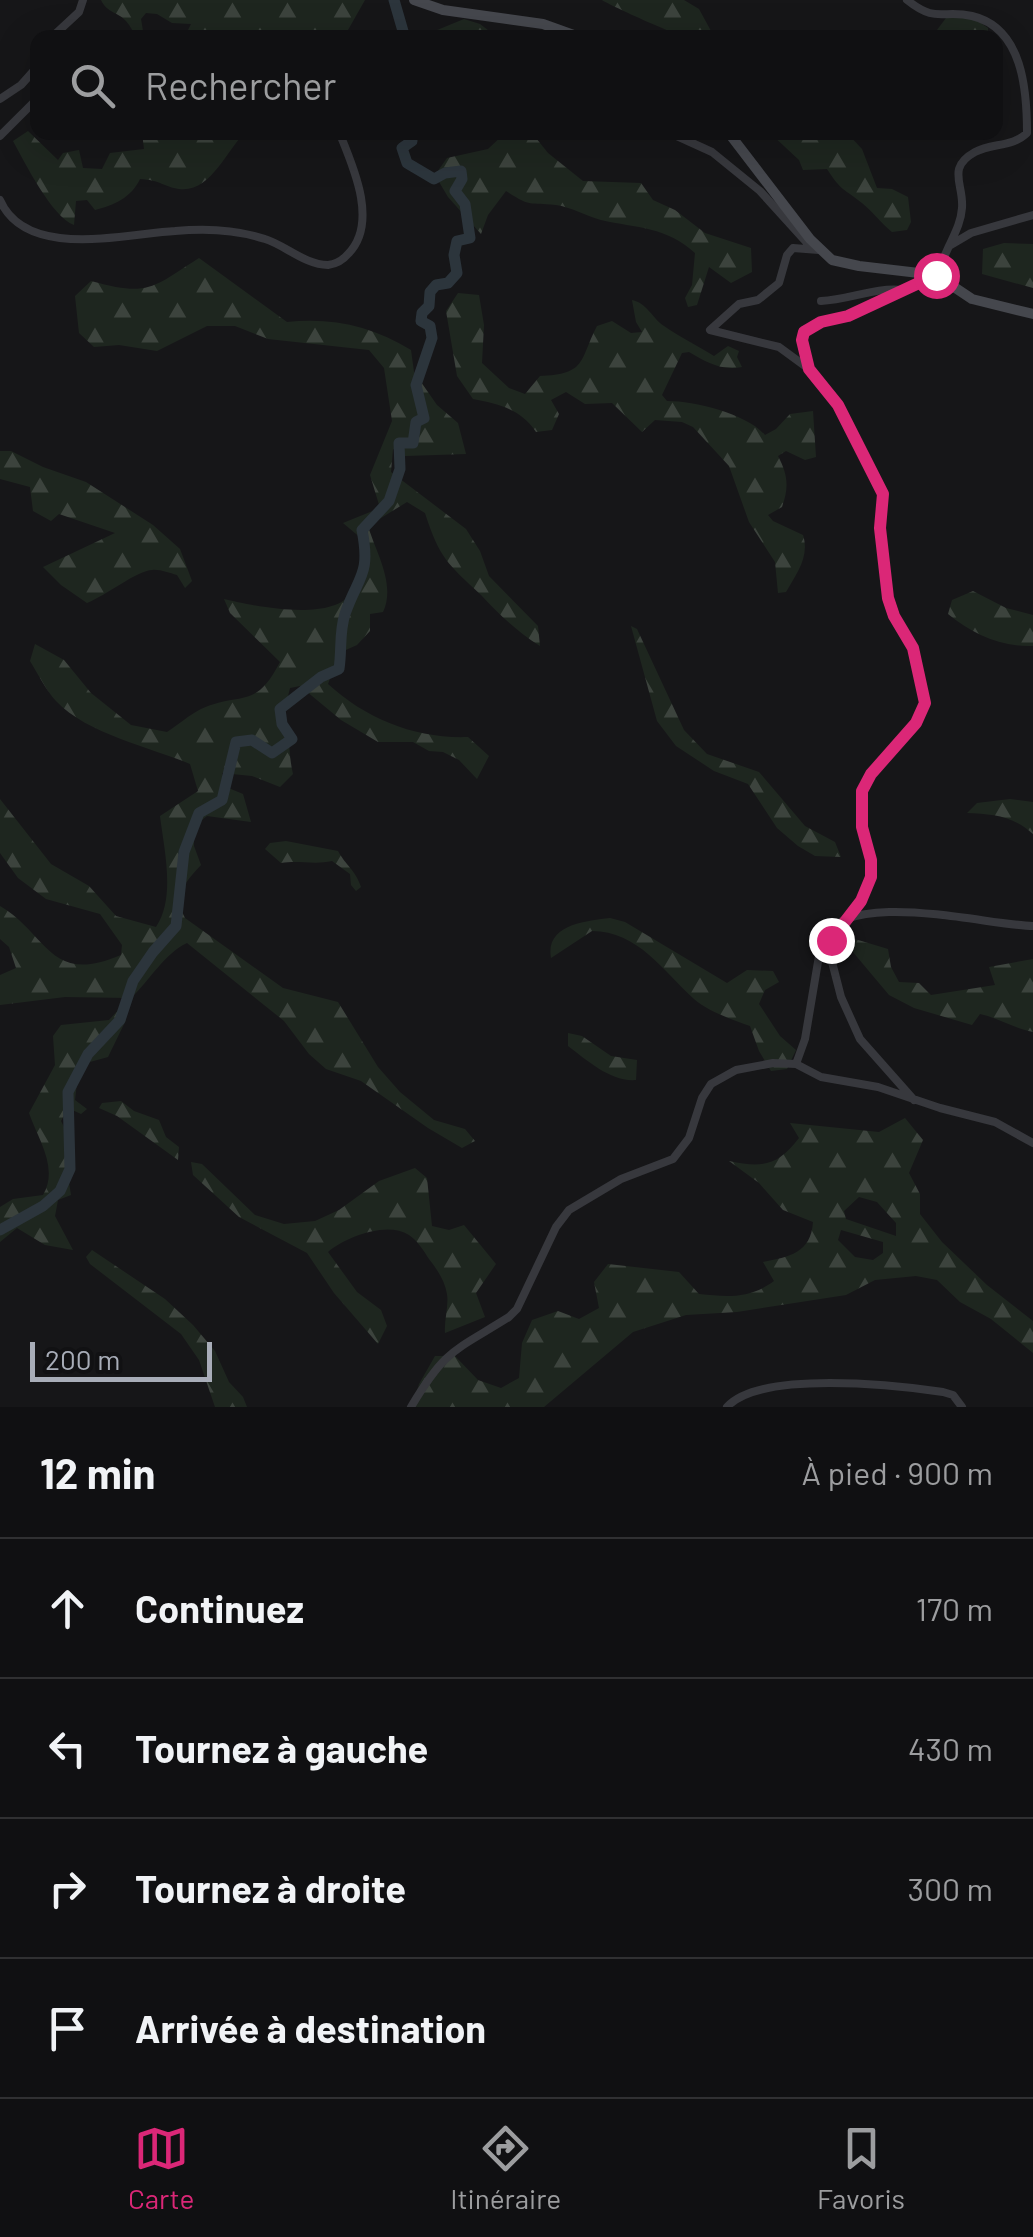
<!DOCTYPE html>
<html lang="fr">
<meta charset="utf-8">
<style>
:root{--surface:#101012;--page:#19191b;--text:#f1f3f6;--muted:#9c9d9f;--line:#303032;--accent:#db2777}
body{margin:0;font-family:Barlow,sans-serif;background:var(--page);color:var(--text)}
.scale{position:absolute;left:30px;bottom:25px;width:182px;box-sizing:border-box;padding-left:10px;border:5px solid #a8adb8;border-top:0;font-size:28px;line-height:35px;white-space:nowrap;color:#a8adb8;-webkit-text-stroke:8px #111113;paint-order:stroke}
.stop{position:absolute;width:30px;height:30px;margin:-22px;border:8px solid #db2777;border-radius:50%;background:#fff}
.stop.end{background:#db2777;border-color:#fff;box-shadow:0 2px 10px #0008}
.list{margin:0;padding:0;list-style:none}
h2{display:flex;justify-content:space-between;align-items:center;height:130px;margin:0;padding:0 40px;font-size:42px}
h2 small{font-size:32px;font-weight:400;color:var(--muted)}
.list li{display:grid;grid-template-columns:65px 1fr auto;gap:30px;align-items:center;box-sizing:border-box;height:140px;padding:0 40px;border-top:2px solid var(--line)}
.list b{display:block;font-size:38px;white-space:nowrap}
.list em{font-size:32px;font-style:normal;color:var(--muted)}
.icon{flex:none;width:55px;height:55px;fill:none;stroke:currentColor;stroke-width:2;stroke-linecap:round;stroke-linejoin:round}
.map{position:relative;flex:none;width:1033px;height:1407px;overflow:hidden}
.search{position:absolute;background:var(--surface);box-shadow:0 10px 40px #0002;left:30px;right:30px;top:30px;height:110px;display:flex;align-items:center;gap:25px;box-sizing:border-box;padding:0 35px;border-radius:20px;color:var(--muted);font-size:38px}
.sheet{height:690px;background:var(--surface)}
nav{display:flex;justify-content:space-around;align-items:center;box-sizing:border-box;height:140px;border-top:2px solid var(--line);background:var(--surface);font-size:28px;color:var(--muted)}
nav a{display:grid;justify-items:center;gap:5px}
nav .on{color:var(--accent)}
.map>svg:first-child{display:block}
</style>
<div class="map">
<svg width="1033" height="1407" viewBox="0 0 1033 1407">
<defs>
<pattern id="forest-firs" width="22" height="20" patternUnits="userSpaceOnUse" patternTransform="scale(2.5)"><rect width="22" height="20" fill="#1e261f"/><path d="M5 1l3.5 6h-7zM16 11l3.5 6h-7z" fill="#3c433d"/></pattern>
</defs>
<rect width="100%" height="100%" fill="#161618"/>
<path fill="url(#forest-firs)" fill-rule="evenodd" d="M101 0H365L344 37H161L186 34 191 24 172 23 157 14 146 13 141 19 144 37C131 34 134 30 126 21 118 12 107 13 101 0Z
M602 0H684L699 9 711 31 728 37C715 38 702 39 689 38 680 37 611 6 602 0Z
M972 17 988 28V37L931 38 946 18Z
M464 19 480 24 497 37H430V33Z
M28 131 58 160 63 153 79 150 83 168 102 169 110 153 144 149 142 133H245C226 150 211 193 179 189 165 187 160 180 140 179 131 198 114 205 95 210L87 200 76 201 74 225C52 217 25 163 13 141Z
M505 133H532L548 153 583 181 641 183 653 200 675 210 705 233 751 248 752 272 731 283 709 267 697 305 688 307 685 298 692 285 695 253C667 227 637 228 601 220 586 216 571 207 556 205 528 202 532 208 506 191L488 215 481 234 448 197 435 175 447 158 488 149Z
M770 133H801L810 140 828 133H847L862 149 877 188 892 189 908 197 911 222 907 230 892 232C881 223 873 212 862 203 843 188 842 192 827 169L803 170 799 160Z
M1004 243 1033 244V288L982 274 983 249Z
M199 258 287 322C331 317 373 326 411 350L414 372 437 405 458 423 466 454 405 456 393 449 391 472 466 529 480 551 489 576 538 626 540 646C516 631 500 615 481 595 447 563 440 559 425 513L407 502 368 526C376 553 396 584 383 612L370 614V631L357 645 339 653 328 684C366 719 416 739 468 737L489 756 477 779 459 760 443 752 429 751 413 742H378L341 720 300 686 290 688 283 716C291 734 288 754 293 774L280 787 252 776 222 773 226 787 243 794 251 822 207 816 194 826V846L201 865C185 882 173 896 185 918L283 988 338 1002 378 1067 400 1092 434 1120 465 1129 475 1141 462 1148 428 1128 361 1081 326 1069 309 1054 284 1021 187 943C165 953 149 981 131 998L65 997 0 1005V975L16 968 9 947 0 939V906C48 934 49 986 121 955L122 945 100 914 46 899 18 878 0 853V799L51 864 89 886 116 916 156 927C176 898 164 849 160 816L198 791 190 764C150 747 87 734 56 701 46 690 38 674 30 661L35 644 64 660 91 693 131 725 167 732C178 725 189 715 201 709 241 691 255 711 280 662L230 613 224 599C253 606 333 623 352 592 362 576 362 557 362 539L343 523 380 508 370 475 392 421 384 368 369 350 268 339 235 326H207L157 351 119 345 94 347 79 333 75 296 91 281C149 297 152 288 199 258Z
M458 293 479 295 484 325 482 363 509 388 525 394 540 376C587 374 579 361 597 326L612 321 631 333 642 332 636 322 632 300C647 303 652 318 664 326 678 336 698 346 714 356L728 346 739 351 737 357 742 367C721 371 706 362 689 352L682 353 662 395 667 401C695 401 747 414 765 435L776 429 790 414 813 411 816 457 805 460 786 451 778 456C788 475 789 487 782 507L768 515 773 521 803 535C810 557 796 574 786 592L778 593 775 562 749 522 729 466 693 427 682 422 655 420 642 432 612 403 585 404 566 392 551 400 559 414 552 430 536 432C521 409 499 404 473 399L457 376 446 311Z
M0 451H11L43 467 86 482 153 525 180 549 192 581 185 588 177 575C169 573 160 569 152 570 138 570 105 596 87 603L61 585 43 567 115 533 59 514 51 521 33 511 30 487 0 479Z
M973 591 1006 608 1033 615V646C1001 647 972 634 948 614L952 600Z
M631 626 637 629 684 730 707 754 759 772 805 826 835 842 841 857 815 856 798 846 777 828 748 784 714 771 676 746 657 721Z
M1010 799 1033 802V834C1013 816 993 814 967 813L977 803Z
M286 841 338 851C346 866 355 869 361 887L356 891 351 885 350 874 332 861C314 865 299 860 281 863L265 849 270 843Z
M610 918 625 922 727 983 747 970 773 971 779 982 765 990 759 1004 780 1036 796 1050 787 1069 771 1071 759 1051 750 1026C731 1019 709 1012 694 999 663 971 638 931 592 931L551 958C545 924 587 921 610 918Z
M845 936 888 949 891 967 899 982 919 983 931 995 995 985 989 967 1033 959V1032C1013 1028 999 1018 980 1014L972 1025 914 1008 889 995 847 945Z
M123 1005 126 1020 108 1057 79 1065 75 1100 87 1109 81 1114 68 1108 61 1121 69 1137 65 1158 71 1195 58 1200 55 1216 73 1250 45 1245 17 1228 0 1242V1207L13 1199 43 1195C59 1168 38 1139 29 1113L55 1065 53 1036 61 1025 109 1020Z
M568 1033 582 1036 611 1056 637 1060 636 1080C611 1082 588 1061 568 1046Z
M121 1101 134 1111 159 1120 166 1137 179 1147 178 1160 117 1116 99 1108 102 1103Z
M905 1118 923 1140 909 1173 920 1194V1214L942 1242 987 1285 1033 1321V1353L991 1319 960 1302 937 1280 916 1276 875 1280 846 1295 737 1312 686 1315 633 1332 544 1407H412L419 1384 435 1356H455L478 1380 501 1388 519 1378 522 1343 532 1320 558 1311 579 1319 599 1308 594 1282 608 1264 679 1272 699 1294C727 1297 750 1299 774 1281L763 1262C789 1257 811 1253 813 1222L783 1210 759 1183 729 1161C762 1168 778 1166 799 1138L790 1123 879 1132ZM859 1197 877 1202 896 1223V1236L846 1219 844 1211ZM841 1230 883 1242V1253L873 1260 855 1257 838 1240Z
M191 1162 202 1164 255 1215 284 1224 315 1221 339 1210 379 1181 415 1168 427 1178 432 1226 449 1230 464 1225 496 1264 476 1293 485 1317 445 1333C444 1320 449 1305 447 1294 445 1281 437 1269 429 1259 424 1251 417 1240 409 1235 387 1221 346 1237 328 1252L357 1292 381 1310 387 1326 378 1344 334 1293 307 1253 239 1217 193 1175Z
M92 1250 165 1299 193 1325 215 1351 229 1382 243 1397 247 1407H215L199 1360 181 1334 90 1264 86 1257Z"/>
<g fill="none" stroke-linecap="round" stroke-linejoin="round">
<path stroke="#2c353c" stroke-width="11" d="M394 0 405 38
M0 1230 43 1206 60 1191 70 1169 68 1092 88 1054 120 1020 133 981 153 952 176 926 184 852 199 813 222 800 236 742 252 740 272 753 292 739 282 724 280 709 321 677 339 669C342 650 339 632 345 614 358 576 371 576 362 530L389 501 400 469 399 443H413L416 422 424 418 416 385 432 338 430 326 421 321 422 313 429 306 430 292 436 285 448 283 457 273 454 255 457 241 470 238 465 204 455 191 462 179 461 171 445 173 434 179 407 163 402 148 412 141 411 132"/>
<path stroke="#37383d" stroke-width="8" d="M907 0C937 24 942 9 972 16 1023 28 1027 91 1027 133 1013 147 992 143 975 152 946 168 964 184 962 208 961 222 955 233 949 246
M51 38 79 12 83 0
M0 99 21 85 38 66
M668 132 712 152 760 191 809 245
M0 136 38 98
M0 200C26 260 124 234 175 231 206 228 235 229 265 239 285 245 305 265 328 265 336 264 343 260 348 254 379 223 353 166 339 132
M819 250 793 248 787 255 779 283 758 300 739 304 710 330 779 347 809 369 838 405 883 494 880 528 888 598 894 617 913 648 925 703 916 723 871 774 862 791V827L871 861V877L861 901 833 934 831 958 841 997 860 1039 914 1100
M821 301C849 300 875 287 902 290
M809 369 802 339 804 332 821 323 848 316 936 275 949 246 971 233 1033 215
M796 1064 805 1039 822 938C852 888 984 925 1033 926
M411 1407C446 1348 455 1351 509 1317L517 1309 556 1227 569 1210 621 1179 673 1159 689 1138 702 1098 711 1084 736 1070 773 1063 796 1064 821 1077 878 1087 940 1108 995 1122 1033 1143
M727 1407C760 1370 896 1385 943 1392L953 1395 962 1407"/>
<path stroke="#45474d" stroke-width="10" d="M414 0 443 10 543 24 582 38
M728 132 810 239 832 260 859 266 936 275 972 299 1033 314"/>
</g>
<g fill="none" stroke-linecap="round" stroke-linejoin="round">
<path stroke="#db2777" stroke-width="12" d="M831 940 861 901 871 877V860L862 827V791L871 774 916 723 925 703 913 648 894 616 888 598 880 528 883 494 838 405 809 369 802 340 804 332 821 322 848 316 936 275"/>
</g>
</svg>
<div class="scale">200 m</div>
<div class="stop" style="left:936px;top:275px"></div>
<div class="stop end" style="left:831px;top:940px"></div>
<div class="search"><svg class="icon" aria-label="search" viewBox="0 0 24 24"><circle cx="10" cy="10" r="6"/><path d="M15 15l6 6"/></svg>Rechercher</div>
</div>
<section class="sheet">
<h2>12 min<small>À pied · 900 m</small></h2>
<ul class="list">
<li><svg class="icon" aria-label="ahead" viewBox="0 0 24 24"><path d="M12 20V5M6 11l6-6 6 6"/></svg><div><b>Continuez</b></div><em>170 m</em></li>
<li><svg class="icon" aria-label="left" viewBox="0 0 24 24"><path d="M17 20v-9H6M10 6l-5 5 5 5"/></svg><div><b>Tournez à gauche</b></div><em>430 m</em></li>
<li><svg class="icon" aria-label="right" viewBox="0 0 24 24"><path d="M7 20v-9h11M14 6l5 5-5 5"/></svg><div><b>Tournez à droite</b></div><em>300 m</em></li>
<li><svg class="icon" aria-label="arrive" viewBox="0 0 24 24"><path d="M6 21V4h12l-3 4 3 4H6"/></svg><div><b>Arrivée à destination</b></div></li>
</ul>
</section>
<nav>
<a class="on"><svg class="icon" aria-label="map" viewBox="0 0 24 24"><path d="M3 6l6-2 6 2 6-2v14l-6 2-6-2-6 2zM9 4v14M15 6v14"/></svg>Carte</a>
<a><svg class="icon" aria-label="directions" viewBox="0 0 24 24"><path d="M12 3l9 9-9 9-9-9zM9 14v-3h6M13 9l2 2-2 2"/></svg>Itinéraire</a>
<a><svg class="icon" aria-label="saved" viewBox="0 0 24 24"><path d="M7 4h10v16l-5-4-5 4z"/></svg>Favoris</a>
</nav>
